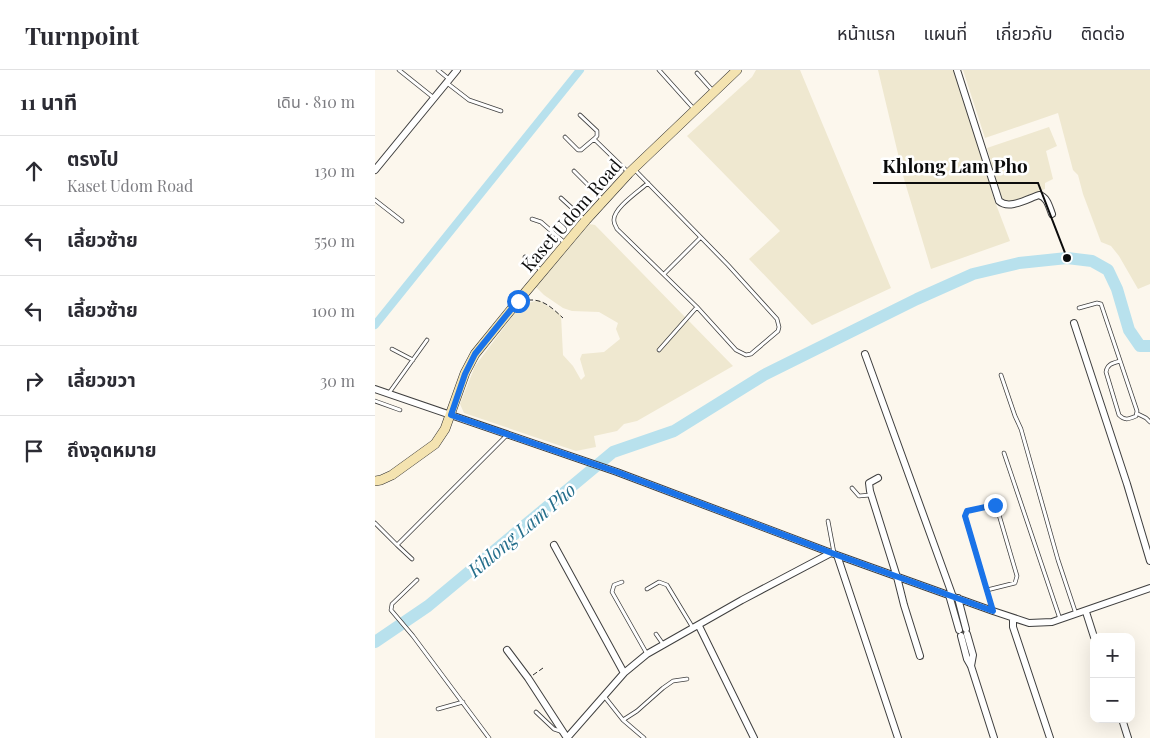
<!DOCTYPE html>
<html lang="th">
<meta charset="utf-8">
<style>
:root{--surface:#fff;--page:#f7f7f7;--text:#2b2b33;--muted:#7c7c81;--line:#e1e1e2}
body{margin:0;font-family:"Playfair Display","Noto Sans Thai",serif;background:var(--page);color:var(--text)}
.controls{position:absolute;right:15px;bottom:15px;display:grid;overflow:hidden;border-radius:10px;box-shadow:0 5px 20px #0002}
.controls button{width:45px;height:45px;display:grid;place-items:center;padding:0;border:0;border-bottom:1px solid var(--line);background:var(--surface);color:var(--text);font:25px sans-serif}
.stop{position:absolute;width:15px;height:15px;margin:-11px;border:4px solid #1a73e8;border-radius:50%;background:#fff}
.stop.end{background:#1a73e8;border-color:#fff;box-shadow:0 1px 5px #0008}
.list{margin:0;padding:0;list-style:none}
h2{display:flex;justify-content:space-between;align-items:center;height:65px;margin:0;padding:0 20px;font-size:21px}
h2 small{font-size:16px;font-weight:400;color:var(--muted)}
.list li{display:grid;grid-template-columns:32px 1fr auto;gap:15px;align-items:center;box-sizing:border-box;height:70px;padding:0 20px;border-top:1px solid var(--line)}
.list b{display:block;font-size:19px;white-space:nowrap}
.list p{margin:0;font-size:16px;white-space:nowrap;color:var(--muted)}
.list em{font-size:16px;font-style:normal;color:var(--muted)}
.icon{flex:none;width:28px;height:28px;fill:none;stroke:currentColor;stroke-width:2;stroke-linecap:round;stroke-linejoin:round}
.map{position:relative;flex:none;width:775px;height:668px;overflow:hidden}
header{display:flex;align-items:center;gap:30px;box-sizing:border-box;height:70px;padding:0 25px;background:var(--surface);border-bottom:1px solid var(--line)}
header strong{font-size:24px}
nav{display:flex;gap:28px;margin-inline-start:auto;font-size:18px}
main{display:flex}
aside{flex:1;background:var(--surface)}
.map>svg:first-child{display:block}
</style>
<header>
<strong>Turnpoint</strong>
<nav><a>หน้าแรก</a><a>แผนที่</a><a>เกี่ยวกับ</a><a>ติดต่อ</a></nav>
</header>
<main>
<aside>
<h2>11 นาที<small>เดิน · 810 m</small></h2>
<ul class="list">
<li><svg class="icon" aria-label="ahead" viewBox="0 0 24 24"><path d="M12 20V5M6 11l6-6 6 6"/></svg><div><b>ตรงไป</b><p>Kaset Udom Road</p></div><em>130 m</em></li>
<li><svg class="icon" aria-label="left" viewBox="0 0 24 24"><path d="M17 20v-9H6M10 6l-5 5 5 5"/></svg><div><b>เลี้ยวซ้าย</b></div><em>550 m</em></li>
<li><svg class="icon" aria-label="left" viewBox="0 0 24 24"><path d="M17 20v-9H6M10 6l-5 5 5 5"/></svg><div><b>เลี้ยวซ้าย</b></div><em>100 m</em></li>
<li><svg class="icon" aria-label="right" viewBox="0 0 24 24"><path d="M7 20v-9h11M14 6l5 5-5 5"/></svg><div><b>เลี้ยวขวา</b></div><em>30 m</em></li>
<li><svg class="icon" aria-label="arrive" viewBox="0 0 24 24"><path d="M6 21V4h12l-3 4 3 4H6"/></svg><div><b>ถึงจุดหมาย</b></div></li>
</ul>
</aside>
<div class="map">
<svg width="775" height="668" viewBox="0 0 775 668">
<rect width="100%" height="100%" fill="#fcf7ed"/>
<path fill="#efe8d0" d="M381 0H425L516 218 437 255 374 189 405 161 312 66 377 7Z
M503 0H582L619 129 635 171 556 199 529 109Z
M588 0H775V214L763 219 744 186 736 176 726 172 708 124 703 105 698 100 683 43 610 68Z
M674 57 682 76 671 81 678 109 670 113V119L635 132 627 129 612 78Z
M214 154 220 155 358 296 262 351 249 354 242 361 219 366 221 377 201 381 89 343 85 334 100 296 146 235 164 230 186 245 188 285 198 296 206 310 210 306 205 289 207 284 229 282 245 269 241 259 243 253 224 242 197 241 188 238 169 225 161 217Z"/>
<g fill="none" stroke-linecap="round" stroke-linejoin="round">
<path stroke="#b8e1ed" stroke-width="8" d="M0 255 205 0"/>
<path stroke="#b8e1ed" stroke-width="12" d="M0 572 53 536 238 382 299 361 389 305 542 229 598 204 644 193 692 188 717 191 733 200 742 219 754 260 765 276H775"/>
<defs>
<path id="lane" d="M24 0 59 28
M63 0 74 9
M284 0 319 39
M322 3 338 21
M72 13 94 30 126 41
M205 45 222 61V66L219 69
M190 67 203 80H206L219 69 253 102
M259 99 353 195 402 249 404 257 403 261 376 284 371 285 361 280 322 237
M199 101 228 130
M273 113C264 121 237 139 239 151 239 154 241 156 242 159L322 237 284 280
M186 128 210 150
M0 130 27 151
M157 149 166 152 190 173
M150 187 167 201
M289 204 325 168
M704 238 722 233 726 234 762 341 761 346C754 349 750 351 744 345L731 302C732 294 738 293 745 291
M17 279 38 290
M626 305 640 346 646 359 683 490 701 544
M14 323 52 270
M0 331 25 340
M763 344 771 348 775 352
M629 383 685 549
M477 418 484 426 495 425
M453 451 459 483
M0 453 22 475
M37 489 22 475 132 365
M42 510 17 534 16 540 38 566 114 668
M247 512 239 515 237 522 272 584
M272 519 284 512 292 515 318 558
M612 520 640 513 642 506 622 438 620 435 592 441 590 446 618 541
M281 564 288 574
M229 626 248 650 269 668
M63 639 88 632
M161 642 179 659 188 662
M248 650 262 641 288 618 298 611 312 609"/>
<path id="street" d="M582 0 624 131C634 140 652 129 664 125 672 127 674 136 677 144
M0 100 82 0
M699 253 752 414 775 491
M490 284 578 527
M0 319 242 402 459 484 618 541 654 553 677 552 775 518
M503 408 494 413 495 421 522 507 529 535 545 586
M179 475 249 603
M462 485 523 668
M574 525 584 560
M583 528 591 559
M711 542 719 567
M638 548V557L675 668
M324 556 379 668
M592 564 598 585 596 596
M586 566 592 589 596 596 619 668
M132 580 153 608 192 668
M747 649 753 668
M192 668 249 603 272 584 367 530 456 483"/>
<path id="secondary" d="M0 411 6 410 17 405 60 374 70 359 90 303 100 284 143 231 211 150 254 103 362 0"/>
</defs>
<use href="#lane" stroke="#3f3f3f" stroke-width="4.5"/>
<use href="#street" stroke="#3f3f3f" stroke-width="8"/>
<use href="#secondary" stroke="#2e2e2e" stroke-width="10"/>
<path stroke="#2e2e2e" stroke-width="1" stroke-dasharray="5 2.5" stroke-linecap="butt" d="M153 230C169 229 177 238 188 248
M158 605 168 598"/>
<use href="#lane" stroke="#fff" stroke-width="3"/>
<use href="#street" stroke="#fff" stroke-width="6"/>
<use href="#secondary" stroke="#f4e3b0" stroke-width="9"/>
</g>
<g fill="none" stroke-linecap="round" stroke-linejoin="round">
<path stroke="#1a73e8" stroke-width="6" d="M143 231 100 284 90 304 76 345 242 402 462 485 618 541 590 446 592 441 620 435"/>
</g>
<g text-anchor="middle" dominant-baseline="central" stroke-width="5" stroke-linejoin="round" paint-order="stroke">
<g font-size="18" fill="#0c0c0c" stroke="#fff">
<text transform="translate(196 145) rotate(-49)">Kaset Udom Road</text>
</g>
<g font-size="19" font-style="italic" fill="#266f8c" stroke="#fff">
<text transform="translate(146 459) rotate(-40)">Khlong Lam Pho</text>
</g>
</g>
<path fill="none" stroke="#0c0c0c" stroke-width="2" d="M692 188L663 113H498"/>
<circle fill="#0c0c0c" stroke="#fff" stroke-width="2" cx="692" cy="188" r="5"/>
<g font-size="19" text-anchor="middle" font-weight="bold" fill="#0c0c0c" stroke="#fff" stroke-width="5" stroke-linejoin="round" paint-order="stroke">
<text x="580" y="103">Khlong Lam Pho</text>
</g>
</svg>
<div class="controls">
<button>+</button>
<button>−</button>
</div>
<div class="stop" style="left:143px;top:231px"></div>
<div class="stop end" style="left:620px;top:435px"></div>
</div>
</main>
